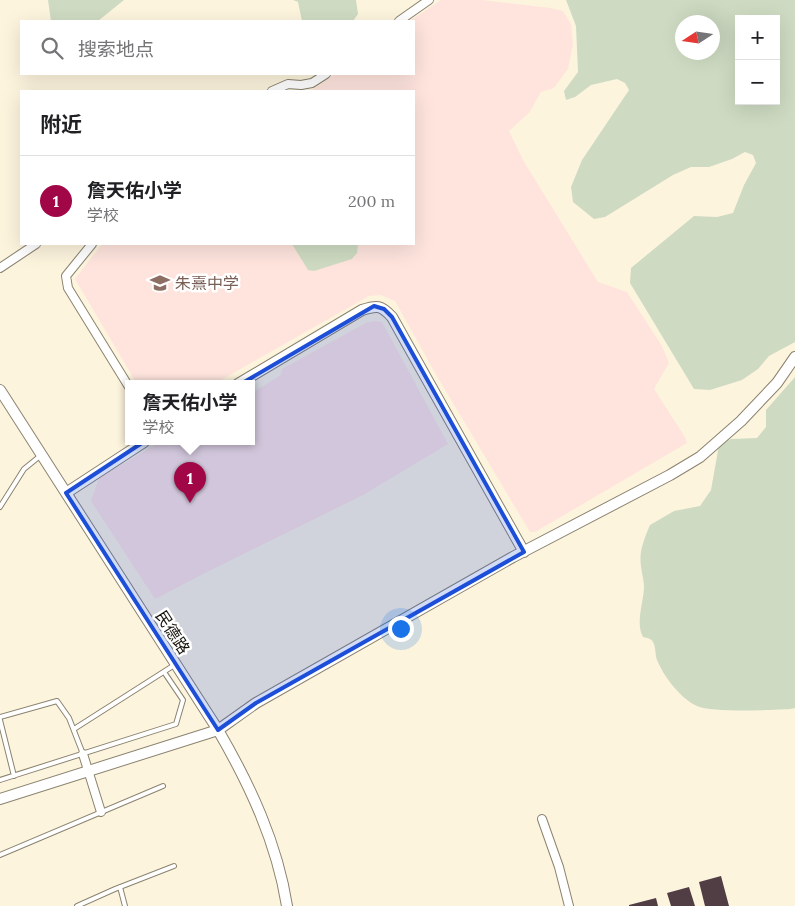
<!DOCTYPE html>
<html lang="zh">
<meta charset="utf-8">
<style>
:root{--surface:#fff;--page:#f6f6f6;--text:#202124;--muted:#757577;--line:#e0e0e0;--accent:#a10747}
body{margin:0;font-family:Lora,"Noto Sans SC",serif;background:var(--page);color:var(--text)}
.controls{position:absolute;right:15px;top:15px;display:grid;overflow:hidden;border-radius:0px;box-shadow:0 5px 20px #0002}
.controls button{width:45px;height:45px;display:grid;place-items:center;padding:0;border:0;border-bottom:1px solid var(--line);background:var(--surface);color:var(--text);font:25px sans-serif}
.compass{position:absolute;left:675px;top:15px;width:45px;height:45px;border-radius:50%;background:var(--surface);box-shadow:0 5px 20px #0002;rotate:258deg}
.you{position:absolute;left:400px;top:628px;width:18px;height:18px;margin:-12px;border:4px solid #fff;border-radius:50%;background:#1a73e8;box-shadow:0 0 0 8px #1a73e833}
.badge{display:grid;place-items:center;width:32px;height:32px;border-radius:50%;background:var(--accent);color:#fff;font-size:16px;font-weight:700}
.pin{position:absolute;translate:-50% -41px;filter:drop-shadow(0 1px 2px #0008)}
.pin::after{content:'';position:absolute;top:26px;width:18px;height:15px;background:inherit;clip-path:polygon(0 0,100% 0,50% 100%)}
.popup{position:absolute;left:125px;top:380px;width:130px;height:65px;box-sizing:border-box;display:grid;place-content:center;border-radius:0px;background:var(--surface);filter:drop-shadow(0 1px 4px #0005);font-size:16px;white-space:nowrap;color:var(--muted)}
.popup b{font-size:19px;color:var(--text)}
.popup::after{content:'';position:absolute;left:50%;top:100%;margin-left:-10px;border:10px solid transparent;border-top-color:var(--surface)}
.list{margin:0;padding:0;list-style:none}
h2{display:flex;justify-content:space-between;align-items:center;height:65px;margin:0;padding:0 20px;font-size:21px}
h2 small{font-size:16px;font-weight:400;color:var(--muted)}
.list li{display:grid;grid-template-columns:32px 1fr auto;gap:15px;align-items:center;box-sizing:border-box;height:90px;padding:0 20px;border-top:1px solid var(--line)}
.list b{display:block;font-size:19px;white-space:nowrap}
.list p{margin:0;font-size:16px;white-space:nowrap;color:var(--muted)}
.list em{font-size:16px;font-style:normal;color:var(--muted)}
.icon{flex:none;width:28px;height:28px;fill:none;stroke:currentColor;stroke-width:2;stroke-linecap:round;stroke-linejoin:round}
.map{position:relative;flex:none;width:795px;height:906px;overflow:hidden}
.search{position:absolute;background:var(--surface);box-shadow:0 5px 20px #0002;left:20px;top:20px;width:395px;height:55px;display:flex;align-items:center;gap:12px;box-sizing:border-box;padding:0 18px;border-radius:0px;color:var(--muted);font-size:19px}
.panel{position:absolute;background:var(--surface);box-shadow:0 5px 20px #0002;left:20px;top:90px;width:395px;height:155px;border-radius:0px}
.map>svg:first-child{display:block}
</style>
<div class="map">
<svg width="795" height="906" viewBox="0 0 795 906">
<rect width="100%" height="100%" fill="#fdf4de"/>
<path fill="#fee4dd" d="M441 0H482L551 8 563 11 571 24 573 44 568 69 554 88 541 92 529 113 509 131 523 160 598 282 627 292 662 346 669 363 654 389 685 437 687 443 535 532H530L435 373 395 301 381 295 369 296 214 384H137L75 279 102 244H414V91H289L312 90 335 74H414V21H410Z
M374 321 382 322 448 444 363 495 203 574 155 599 91 501 99 478 160 442H251V394L281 375 282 369 366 323Z"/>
<path fill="#cedbc2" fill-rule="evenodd" d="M48 0H124L98 21H51Z
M293 0H356L358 14 353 21H302L298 2Z
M566 0H795V342L769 356 758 369 742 380 710 390 694 389 630 283 631 268 694 216 717 217 733 213 744 185 756 163 753 155 745 152 732 159 709 167H691L673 175 605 217 594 219 573 202 571 187 582 160 629 90 625 83 617 79 591 85 575 97 566 100 564 91 578 72 576 26ZM739 19H776V101H739ZM682 22H712V52H682Z
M292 244H358L357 253 352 259 314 271 308 270Z
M795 377V708L790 709C771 710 713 713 697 706 681 699 664 677 657 660 655 655 656 647 653 642 651 638 647 638 643 637 635 622 644 602 644 586 643 572 638 563 642 547 644 539 647 532 650 525L674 511 700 506 711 490 719 445 731 439 757 438 766 427V410Z"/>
<path fill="#513d44" d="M721 876 729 906H705L699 882Z
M689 887 695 906H671L667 893Z
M656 898 658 906H629V905Z"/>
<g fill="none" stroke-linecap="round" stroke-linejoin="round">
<defs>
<path id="lane" d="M0 507 24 469 40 456
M0 717 57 701 69 718 83 754
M0 720 14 776
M74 729 176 664
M0 780 176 724 183 700 164 672
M0 855 163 786
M120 887 125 906
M77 906 115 889 174 866"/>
<path id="street" d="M399 21 429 0
M272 91 288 84 301 85 312 83 326 74
M92 244 66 276 68 288 129 387
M0 268 36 244
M83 754 101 812
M542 819 559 867 569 906"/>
<path id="secondary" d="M238 384 362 310C377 305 381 305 392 317L524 552
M0 390 218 730C250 785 277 843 287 906
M66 493 144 442
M0 799 218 730 256 703 513 557 670 475 700 457 741 421 777 383 795 357"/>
</defs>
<use href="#lane" stroke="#8a836f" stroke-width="6"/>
<use href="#street" stroke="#8a836f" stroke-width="10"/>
<use href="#secondary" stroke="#8a836f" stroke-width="12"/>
<use href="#lane" stroke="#fff" stroke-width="4"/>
<use href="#street" stroke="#fff" stroke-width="8"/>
<use href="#secondary" stroke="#fff" stroke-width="10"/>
</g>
<path fill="#1d4ed8" fill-opacity="0.2" stroke="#1d4ed8" stroke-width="4" stroke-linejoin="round" d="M374 306 384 309 392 317 524 552 256 703 218 730 66 493 157 433Z"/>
<defs>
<symbol id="school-bare" viewBox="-9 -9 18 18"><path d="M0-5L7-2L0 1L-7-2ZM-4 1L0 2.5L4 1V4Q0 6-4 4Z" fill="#8d6e63" stroke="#fff" stroke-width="2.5" paint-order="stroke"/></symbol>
</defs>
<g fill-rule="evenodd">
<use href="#school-bare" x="146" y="269" width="28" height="28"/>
</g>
<g text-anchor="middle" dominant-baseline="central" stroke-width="5" stroke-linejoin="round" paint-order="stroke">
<g font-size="16" fill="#785e54" stroke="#fff" text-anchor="start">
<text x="175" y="283">朱熹中学</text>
</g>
<g font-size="16" fill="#16130c" stroke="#fff">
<text transform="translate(173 632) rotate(57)">民德路</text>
</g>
</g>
</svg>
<div class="controls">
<button>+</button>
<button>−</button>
</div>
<svg class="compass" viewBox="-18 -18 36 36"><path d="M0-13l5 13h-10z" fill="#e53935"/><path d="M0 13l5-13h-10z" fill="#757577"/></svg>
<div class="you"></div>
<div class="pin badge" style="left:190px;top:503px">1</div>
<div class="popup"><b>詹天佑小学</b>学校</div>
<div class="search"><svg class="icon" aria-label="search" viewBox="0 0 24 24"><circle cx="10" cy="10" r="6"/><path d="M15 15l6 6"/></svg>搜索地点</div>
<section class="panel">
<h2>附近<small></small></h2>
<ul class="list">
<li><span class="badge">1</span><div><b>詹天佑小学</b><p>学校</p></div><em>200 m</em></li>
</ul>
</section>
</div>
